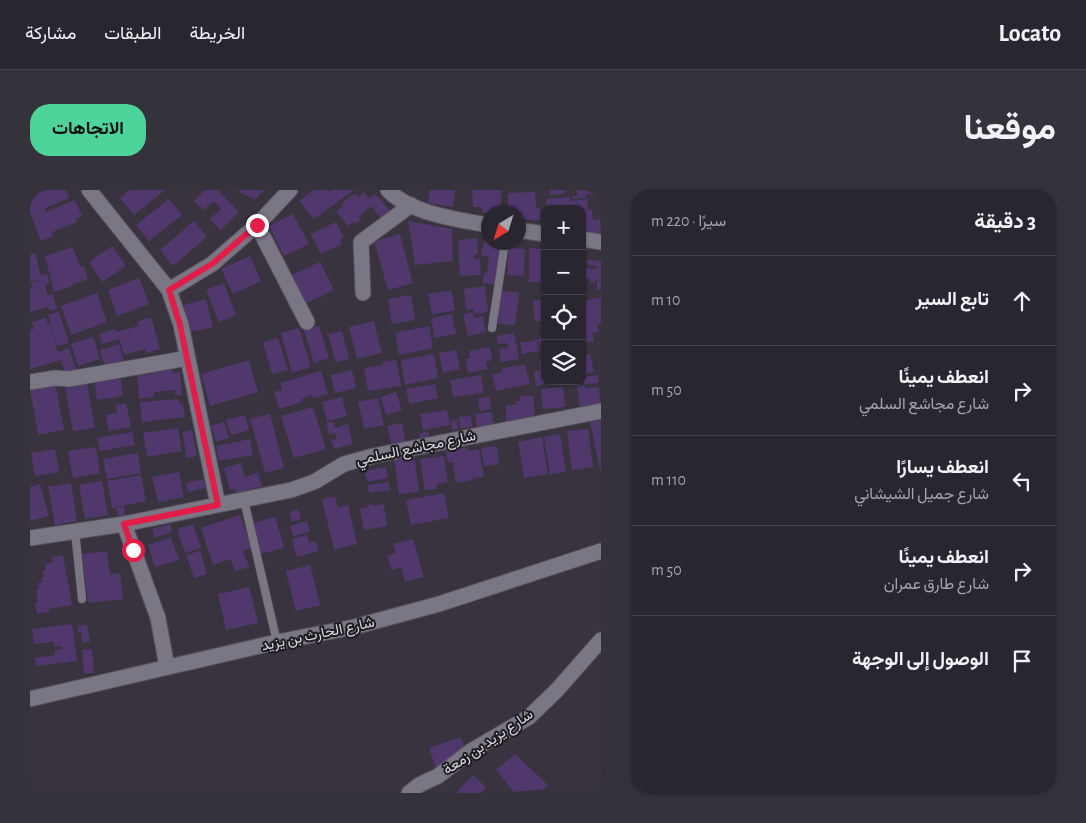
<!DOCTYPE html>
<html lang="ar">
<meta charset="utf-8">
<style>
:root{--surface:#2a262f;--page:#36323b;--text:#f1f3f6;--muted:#a5a5aa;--line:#46434b;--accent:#4ed39a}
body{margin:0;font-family:"Alegreya Sans",Vazirmatn,sans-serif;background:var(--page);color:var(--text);direction:rtl}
.controls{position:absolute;right:15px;top:15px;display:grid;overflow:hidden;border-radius:10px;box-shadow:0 1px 4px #0004}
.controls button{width:45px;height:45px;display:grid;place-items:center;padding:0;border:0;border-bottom:1px solid var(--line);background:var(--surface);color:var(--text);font:25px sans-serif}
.compass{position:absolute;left:451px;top:15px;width:45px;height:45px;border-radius:50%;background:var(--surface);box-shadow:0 1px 4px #0004;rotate:218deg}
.stop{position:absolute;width:15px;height:15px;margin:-11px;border:4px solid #e11d48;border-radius:50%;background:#fff}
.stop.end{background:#e11d48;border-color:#fff;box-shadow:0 1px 5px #0008}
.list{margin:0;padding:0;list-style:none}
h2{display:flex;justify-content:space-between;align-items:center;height:65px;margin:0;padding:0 20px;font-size:21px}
h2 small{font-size:16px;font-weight:400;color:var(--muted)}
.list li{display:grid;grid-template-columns:32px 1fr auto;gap:15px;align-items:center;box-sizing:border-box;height:90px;padding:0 20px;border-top:1px solid var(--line)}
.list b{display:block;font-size:19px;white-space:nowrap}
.list p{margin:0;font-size:16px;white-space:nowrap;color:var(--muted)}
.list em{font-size:16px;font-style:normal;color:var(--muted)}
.icon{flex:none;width:28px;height:28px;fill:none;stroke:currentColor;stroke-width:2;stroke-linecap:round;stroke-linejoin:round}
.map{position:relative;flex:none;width:571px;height:603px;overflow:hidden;direction:ltr;border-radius:20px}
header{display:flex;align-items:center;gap:30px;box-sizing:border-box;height:70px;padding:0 25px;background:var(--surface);border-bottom:1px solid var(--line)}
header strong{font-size:24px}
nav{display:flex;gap:28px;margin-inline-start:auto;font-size:18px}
.intro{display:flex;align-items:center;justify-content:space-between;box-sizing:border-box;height:120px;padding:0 30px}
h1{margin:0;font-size:35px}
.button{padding:12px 22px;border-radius:20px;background:var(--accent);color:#111;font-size:18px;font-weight:700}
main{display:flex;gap:30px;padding:0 30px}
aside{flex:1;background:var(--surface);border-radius:20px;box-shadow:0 1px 4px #0004}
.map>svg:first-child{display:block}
</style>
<header>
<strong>Locato</strong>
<nav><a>الخريطة</a><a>الطبقات</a><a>مشاركة</a></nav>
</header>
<div class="intro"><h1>موقعنا</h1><a class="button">الاتجاهات</a></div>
<main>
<aside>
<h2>3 دقيقة<small>سيرًا · 220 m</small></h2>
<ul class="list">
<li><svg class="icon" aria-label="ahead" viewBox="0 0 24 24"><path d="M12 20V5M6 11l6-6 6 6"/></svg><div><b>تابع السير</b></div><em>10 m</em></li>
<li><svg class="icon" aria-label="right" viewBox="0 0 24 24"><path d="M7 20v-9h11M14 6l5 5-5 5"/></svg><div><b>انعطف يمينًا</b><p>شارع مجاشع السلمي</p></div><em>50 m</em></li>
<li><svg class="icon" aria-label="left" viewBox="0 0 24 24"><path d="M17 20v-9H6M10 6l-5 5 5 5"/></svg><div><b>انعطف يسارًا</b><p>شارع جميل الشيشاني</p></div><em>110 m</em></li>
<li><svg class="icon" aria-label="right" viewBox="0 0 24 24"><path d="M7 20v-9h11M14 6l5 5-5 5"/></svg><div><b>انعطف يمينًا</b><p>شارع طارق عمران</p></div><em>50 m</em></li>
<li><svg class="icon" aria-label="arrive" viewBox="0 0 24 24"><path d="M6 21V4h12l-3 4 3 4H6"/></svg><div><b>الوصول إلى الوجهة</b></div></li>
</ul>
</aside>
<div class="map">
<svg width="571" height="603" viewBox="0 0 571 603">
<rect width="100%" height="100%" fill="#38333f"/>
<path fill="#50386d" d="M0 0H36L39 8 15 18 16 22 45 10 52 26 46 29 47 32 22 42 23 46 11 51 0 22Z
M100 0H135L104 25 90 8Z
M175 0H188L209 22 191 40 180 29 191 19 184 11 173 20 164 11Z
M210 0H234L232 4 230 3 226 10 209 2Z
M284 0H298L299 2 302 0H324L284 29 269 11Z
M400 0H425L423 17 398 13Z
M442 0H471V22L452 23V17H443Z
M520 0H535V4L520 5Z
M547 0H565V5L555 4 556 8 542 9V6H547Z
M334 2 339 9 345 4 361 22 352 30 341 16 329 26 331 30 325 34 323 32 318 36 306 21 313 16 311 14 325 3 328 7Z
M505 2 506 18H510V30H488V22H475L474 16H478V3Z
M540 7V11L557 9 558 20H562L563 30 570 29 571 45 556 47V38H552V19H517L516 9Z
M139 9 152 25 119 51 106 35Z
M263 24 279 54 254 66 239 36Z
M164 31 177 47 143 76 130 60Z
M378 31 422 39 423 71 385 75Z
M306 32 314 48 310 50 312 54 291 64 281 44Z
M370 44 383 93 358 100 344 51Z
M447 48 448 64 444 65V69H450L451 85 430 86 428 50Z
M454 51 472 54 466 95 452 93 454 83H457L459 67 451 66Z
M82 56 96 76 72 92 59 72Z
M43 57 50 77 54 76 58 89 43 94V96L24 102 15 66Z
M479 58 495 59 494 86 477 85Z
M499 58 515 59V92H499Z
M5 63 11 85 17 84 20 94 15 95 18 105 23 104 27 119 20 121 18 117 0 122V98L3 97 1 93 9 91V90L0 92V65Z
M220 66 231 91 203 104 191 79Z
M557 70 571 71V100H567V90H565V93L560 92V89H553V78L566 79 567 76 557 75Z
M290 72 304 100 277 113 262 85Z
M109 88 119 114 87 126 78 100Z
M194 93 206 125 189 132 176 100Z
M455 96 458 122 445 124 444 119 438 120 436 118 434 99Z
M421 100 425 120 402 125 398 104Z
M471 100 489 103 485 136 467 133Z
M67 103 77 132 41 145 31 116Z
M381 105 385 130 362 134 358 109Z
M571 107V133L567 134 569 142 562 143 564 151 552 154V111Z
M176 109 183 137 160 142 153 115Z
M515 109V131H505L503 111Z
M29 121 39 153 27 156 18 125Z
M443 122 445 128 453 126 456 142 438 146 433 124Z
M422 124 426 144 405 148 401 128Z
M121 127 130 159 116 163 115 159 94 165 89 149 72 154 69 144 85 139 86 142 108 136 107 132Z
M16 128 18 135 20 134 28 162 39 158 47 182 36 185 31 170 0 179V140L4 139 2 132Z
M344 131 352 163 327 169 319 137Z
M289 136 299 168 284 173 274 140Z
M399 136 403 158 369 165 365 143Z
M269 138 281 177 262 183 251 143Z
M312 141 319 169 306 172 298 144Z
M484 143 489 169 471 172 469 159 478 158 477 153 468 154 467 146Z
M63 147 70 169 48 176 41 154Z
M515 147V166H512L508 149Z
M248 148 258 180 242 184 233 152Z
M507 150 509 161 492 164 490 153Z
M89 154 95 175 76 180 70 160Z
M460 157 462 170 456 172 458 179 438 183 435 169 440 168 439 161Z
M426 160 430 179 413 183 409 163Z
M404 164 408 188 375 195 371 170Z
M560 164 564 182 552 184V166Z
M219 170 228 202 180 216 171 184Z
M366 170 371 196 338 201 334 178 353 175 352 172Z
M515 170 514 194 506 196 504 181 510 180 509 171Z
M495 174 500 194 466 201 462 185 472 182 471 179Z
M142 179V183L150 182 152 205H145V200L124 202V207L109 209 107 185 122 184V181Z
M322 180 326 198 305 203 301 185Z
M291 181 298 204 283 208 282 205 271 209 272 212 249 219 244 202 252 200 250 193Z
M90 183 93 206 67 210 64 187Z
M451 185 454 203 423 207 420 190Z
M568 185V193L554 194 553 187Z
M25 192 34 240 8 245 0 198Z
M57 194 65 238 43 241 35 198Z
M405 194 408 208 379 214 376 199Z
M555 195V198L569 197 570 215 550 220 547 196Z
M533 197 535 217 513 219 511 199Z
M366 202 372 220 356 225 350 207Z
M490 206H504V228L491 229V234H476V215H486V211H490Z
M312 207 317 226 297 231 292 212Z
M460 207 461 219 450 221 448 208Z
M348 208 354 235 334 239 328 212Z
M149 209V213H153L155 227 112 232 110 212Z
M96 213 101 237 79 241 76 225 87 223 86 215Z
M283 217 296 259 264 268 251 226Z
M417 220 420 235 393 240 390 224Z
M462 222 464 239 447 240 445 224Z
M240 224 254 278 235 283 220 229Z
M215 225 219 240 201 245 196 230Z
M441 226 442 237 430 238 429 227Z
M427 230 428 239 422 240 421 231Z
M571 230V280H570L560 232Z
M194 232 199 248 186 252 181 236Z
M303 232 305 238 318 234 323 254 304 259 301 250 307 249 305 243 299 244 296 233Z
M372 233 376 253 362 256 357 236Z
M148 238 152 261 117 267 113 243Z
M558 239 563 277 542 280 537 241Z
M162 240 167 266 157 268 152 242Z
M102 242 105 255 70 261 67 248Z
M399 242V252L390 253V243Z
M530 244 536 282 520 284 514 247Z
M512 247 518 284 494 288 488 252Z
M220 249 223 265 189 271 186 256Z
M467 256 469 274 454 276 451 258Z
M66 257 70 283 43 288 38 261Z
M437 257 438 261 449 259 454 287 443 288 441 278 443 290 426 293 423 272 418 273 416 261Z
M25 259 29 282 5 286 1 263Z
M108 263 111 283 77 289 73 269Z
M384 265 389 302 369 304 364 268Z
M414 266 418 292 407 294V299L395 300 390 269Z
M211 273 215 287 228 283 232 296 206 304 205 299 200 300 194 278Z
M356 277 358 288 337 292 335 281Z
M149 282 154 307 128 312 122 287Z
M111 285 116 311 82 318 77 291Z
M174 289 175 298 158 302 156 293Z
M72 291 78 325 55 329 49 295Z
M359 292 360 300 339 303 338 295Z
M41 293 47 331 25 335 18 297Z
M10 294 19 326 0 331V297Z
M414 303 419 328 381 335 376 310Z
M305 306 308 318 318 315 327 354 304 360 292 309Z
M343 314 344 316 354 314 357 336 334 340 330 319 337 318V315Z
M94 316 96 329 89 330 86 318Z
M268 319 271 329 262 332 259 323Z
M210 325 222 358 213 361 219 377 205 381 201 369 183 375 171 338Z
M245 327 254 358 230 364 222 333Z
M277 331 280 342 263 346 260 336Z
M140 334 142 342 125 348 122 339Z
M163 334 171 358 155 363 147 339Z
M277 345 279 353 286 351 289 361 267 367 262 349Z
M141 347 149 370 125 377 118 355Z
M383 349 394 387 375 392 371 377 362 380 357 366 366 363 363 354Z
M77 361 80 384 90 383 93 409 58 413 52 364Z
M170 361 177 384 164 388 156 365Z
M33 365 42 415 19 419V422L7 424 5 413 8 412 6 400 9 399 8 393 12 392 11 388 14 387 13 380H16L15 374 23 372 22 367Z
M280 375 290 415 266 421 256 381Z
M219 397 228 433 196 440 188 404Z
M42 434 47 471 6 476 5 468 25 465V460L32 459 31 456 24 457 23 452 4 454 2 439Z
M57 435 60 452 53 453 51 442H48V436Z
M62 459 64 483 54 484 52 460Z
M431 547 435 558 406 579 399 558Z
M485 564 518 595 514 599 484 602 466 580Z
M443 585 456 597 451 603H426Z"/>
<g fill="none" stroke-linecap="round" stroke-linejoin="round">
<defs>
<path id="lane" d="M462 138 475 52
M214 310 247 452
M45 341 52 409"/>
<path id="street" d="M59 0 139 100 151 135 188 315
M358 0C379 23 429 30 458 35
M227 35 277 132
M488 40 515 44
M552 49 571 52
M139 100 182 74 227 35 260 0
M333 103 331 52 381 15
M0 192 25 188 39 189 158 168
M94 334 128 428 137 477
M0 348 94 334 261 300 284 292 314 274 343 266 571 221
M0 509 247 452 324 437 409 414 571 361
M379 603 389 595 408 586 441 561 499 527 527 500 571 450"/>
</defs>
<use href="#lane" stroke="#534f5a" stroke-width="9"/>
<use href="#street" stroke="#534f5a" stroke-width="17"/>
<use href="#lane" stroke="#7b7684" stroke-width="8"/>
<use href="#street" stroke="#7b7684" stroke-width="15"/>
</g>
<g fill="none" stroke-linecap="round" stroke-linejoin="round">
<path stroke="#e11d48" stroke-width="6" d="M103 360 94 334 188 315 150 135 139 100 182 74 227 35"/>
</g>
<g text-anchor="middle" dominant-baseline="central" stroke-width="4" stroke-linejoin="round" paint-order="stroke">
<g font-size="15" fill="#d9d6de" stroke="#1e1c21">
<text transform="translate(386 258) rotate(-12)">شارع مجاشع السلمي</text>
<text transform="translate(288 444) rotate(-12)">شارع الحارث بن يزيد</text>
<text transform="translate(458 552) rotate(-34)">شارع يزيد بن زمعة</text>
</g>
</g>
</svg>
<div class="controls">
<button>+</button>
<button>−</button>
<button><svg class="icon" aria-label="locate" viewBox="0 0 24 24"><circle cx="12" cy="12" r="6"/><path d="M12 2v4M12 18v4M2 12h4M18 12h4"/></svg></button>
<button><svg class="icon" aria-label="layers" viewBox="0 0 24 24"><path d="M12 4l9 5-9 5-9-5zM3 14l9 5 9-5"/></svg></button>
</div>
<svg class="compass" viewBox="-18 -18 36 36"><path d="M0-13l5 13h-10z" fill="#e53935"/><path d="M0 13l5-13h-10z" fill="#a5a5aa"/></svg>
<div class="stop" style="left:103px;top:360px"></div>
<div class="stop end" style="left:227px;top:35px"></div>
</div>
</main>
